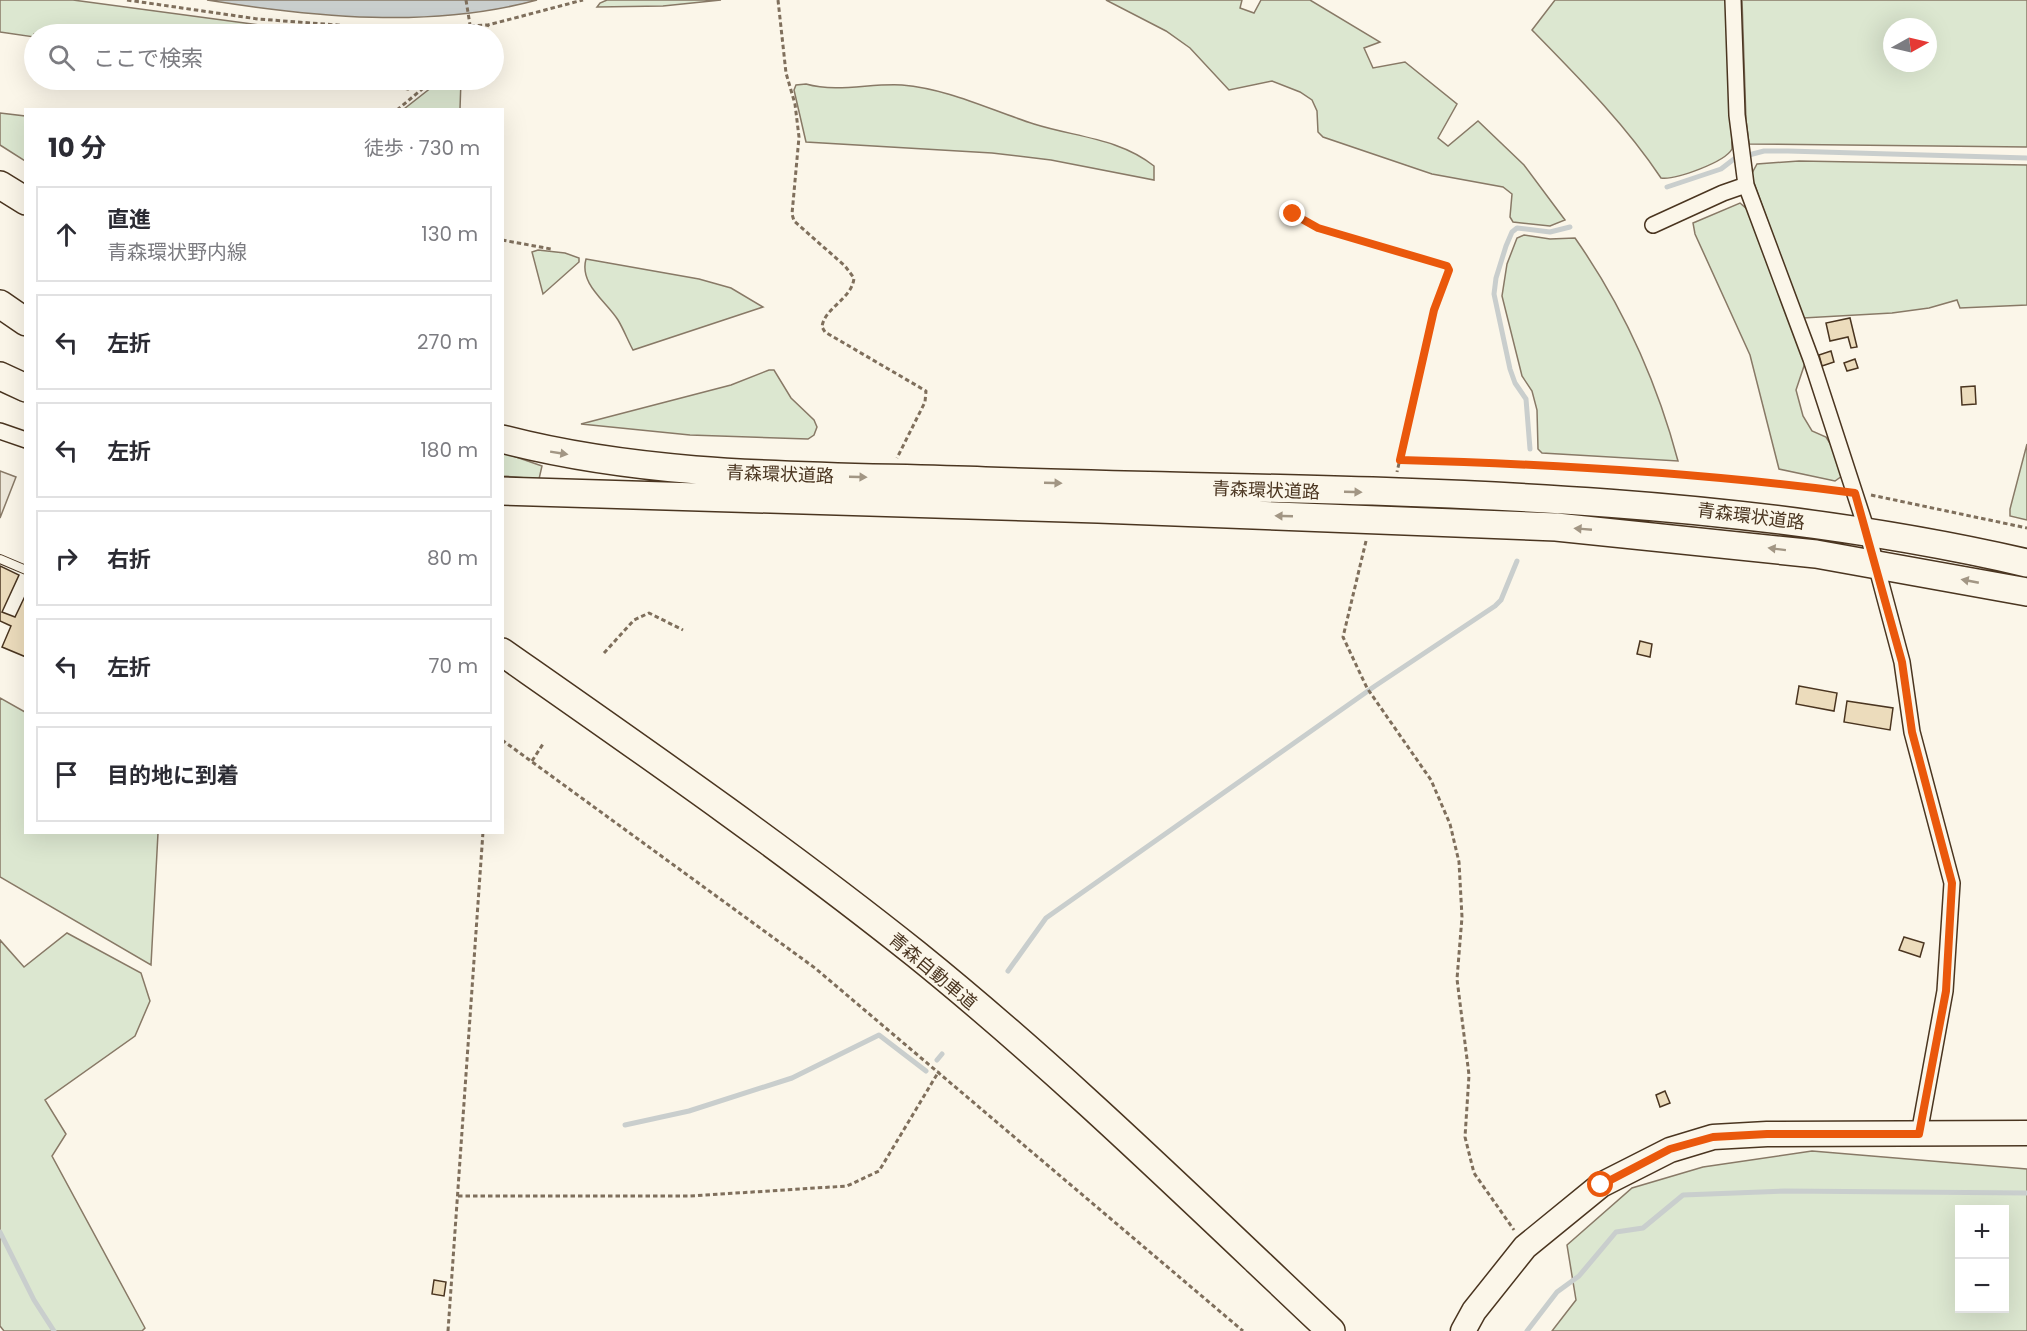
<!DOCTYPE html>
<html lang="ja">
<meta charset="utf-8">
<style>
:root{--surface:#fff;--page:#f2f2f3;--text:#2b2b33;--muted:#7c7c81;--line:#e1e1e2}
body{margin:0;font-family:Poppins,"Noto Sans JP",sans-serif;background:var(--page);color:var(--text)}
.controls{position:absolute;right:18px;bottom:18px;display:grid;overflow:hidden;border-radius:0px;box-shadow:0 6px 24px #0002}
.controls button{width:54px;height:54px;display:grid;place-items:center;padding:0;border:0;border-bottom:2px solid var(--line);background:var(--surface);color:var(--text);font:30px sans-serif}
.compass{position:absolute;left:1883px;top:18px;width:54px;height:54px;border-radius:50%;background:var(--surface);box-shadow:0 6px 24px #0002;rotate:82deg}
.stop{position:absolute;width:18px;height:18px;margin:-14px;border:4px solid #ea580c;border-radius:50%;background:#fff}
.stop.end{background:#ea580c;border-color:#fff;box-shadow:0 2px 6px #0008}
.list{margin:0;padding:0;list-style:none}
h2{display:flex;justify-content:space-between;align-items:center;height:78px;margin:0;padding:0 24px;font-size:26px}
h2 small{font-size:20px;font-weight:400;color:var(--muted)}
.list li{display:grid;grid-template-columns:39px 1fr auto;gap:18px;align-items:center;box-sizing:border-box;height:96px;margin:0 12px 12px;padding:0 12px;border:2px solid var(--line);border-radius:0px}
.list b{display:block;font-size:22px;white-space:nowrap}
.list p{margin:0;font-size:20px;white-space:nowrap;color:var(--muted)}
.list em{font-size:20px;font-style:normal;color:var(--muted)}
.icon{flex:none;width:33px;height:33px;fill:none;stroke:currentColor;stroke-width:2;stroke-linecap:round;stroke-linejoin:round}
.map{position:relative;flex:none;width:2027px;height:1331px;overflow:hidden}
.search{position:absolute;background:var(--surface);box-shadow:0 6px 24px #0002;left:24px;top:24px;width:480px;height:66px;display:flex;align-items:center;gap:15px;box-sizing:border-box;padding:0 21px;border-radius:33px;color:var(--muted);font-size:22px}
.panel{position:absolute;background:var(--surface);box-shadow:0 6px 24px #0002;left:24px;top:108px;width:480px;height:726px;border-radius:0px}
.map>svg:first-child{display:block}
</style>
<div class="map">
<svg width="2027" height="1331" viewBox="0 0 2027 1331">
<rect width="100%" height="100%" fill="#fbf6e9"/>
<path fill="#dce7d0" stroke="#887966" stroke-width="1.5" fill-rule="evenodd" d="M0 0H73L313 32 353 34H34V37L0 32Z
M607 0H721L663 6 597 7 600 3Z
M1106 0H1242L1240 8 1254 13 1261 0H1310L1380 42 1364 48 1373 68 1405 62 1457 104 1438 138 1448 146 1478 121 1524 165 1565 220 1550 226 1513 222 1510 217 1512 194 1503 187 1432 174 1323 137 1318 132 1317 111 1312 100 1300 92 1272 81 1229 90 1190 48 1166 31Z
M1555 0H1728L1732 149C1725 162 1676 180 1661 178 1625 124 1578 77 1532 30Z
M1742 0H2027V147L1749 144 1746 120ZM1892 27H1928V63H1892Z
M373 80H425L408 90Z
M441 80H461L460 109H404Z
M806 84C838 93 870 83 902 85 949 89 990 110 1034 124 1075 137 1119 138 1154 166V180L1051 160 992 153 806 142 794 90 796 85Z
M0 113 25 116V161L0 145Z
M1799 161 2027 165V305L1960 308 1957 300 1929 308 1892 313 1803 318 1751 175 1757 164Z
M1740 203 1748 210 1806 360 1796 390 1803 416 1812 431 1826 437 1833 448 1842 476 1835 481 1779 469 1750 355 1695 234 1693 223Z
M1524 235 1550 239 1575 238C1622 305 1657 382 1678 461L1542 453 1538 449 1537 410 1532 391 1522 376 1502 296 1507 264 1517 238Z
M538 250 565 253 579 258V262L543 294 532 252Z
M586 259 699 279 731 288 763 307 633 350C628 341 624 330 618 320 606 301 579 284 586 259Z
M769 370H774L791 398 814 420 817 427 814 435 808 439 690 435 581 424 731 385Z
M2027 444V520L2010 516V509Z
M502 452 542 466 539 479 503 476Z
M0 698 25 712 26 832 158 833 151 965 0 877Z
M67 933 141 973 150 1001 135 1036 45 1100 66 1134 52 1156 145 1328 142 1331H4L0 1326V940L24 967Z
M1812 1151 2027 1169V1331H1552L1576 1300 1567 1245 1632 1188 1703 1167ZM1960 1210H2004V1308H1960Z"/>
<path fill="#ede7d9" stroke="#887966" stroke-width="1.5" d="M0 471 16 477 0 518Z"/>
<path fill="#c9cecd" stroke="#887966" stroke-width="1.5" d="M207 0H537C431 29 314 17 207 0Z"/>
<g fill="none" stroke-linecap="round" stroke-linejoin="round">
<path stroke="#c9cecd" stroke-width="5" d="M1745 156 1764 151H1788L2027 158
M1667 187 1721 169 1734 159
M1530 449 1526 399 1515 383 1510 369 1494 294 1496 278 1506 246 1512 232 1517 228 1550 232 1570 227
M1008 971 1046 918 1375 686 1495 606 1501 600 1517 561
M937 1060 942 1054
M625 1125 689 1111 792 1078 879 1035 926 1071
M0 1232 34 1300 54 1331
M1527 1331 1557 1292 1579 1276 1616 1232 1643 1228 1683 1195 1784 1191 2027 1193"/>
</g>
<path fill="#ecdcbc" stroke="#4a3520" stroke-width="1.5" d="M1850 318 1857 347 1851 348 1848 337 1830 341 1826 323Z
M1831 351 1834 362 1822 366 1819 355Z
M1855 359 1858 368 1847 371 1844 363Z
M1975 386 1976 404 1962 405 1961 387Z
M0 566 19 575 2 612 15 617 26 594V657L2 647 11 626 0 621Z
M1640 641 1652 644 1650 657 1637 654Z
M1799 686 1837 693 1834 711 1796 704Z
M1847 701 1893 708 1890 730 1844 722Z
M1904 937 1924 943 1920 957 1899 950Z
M1665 1091 1670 1103 1660 1107 1656 1095Z
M434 1280 446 1282 444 1296 432 1294Z"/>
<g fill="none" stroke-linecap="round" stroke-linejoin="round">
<defs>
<path id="lane" d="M0 559 26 570"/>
<path id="street" d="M1733 0 1737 115 1746 185 1811 359 1867 531 1902 662 1912 732 1952 883 1945 991 1919 1134
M1653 225 1723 193 1746 185
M0 431 26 440"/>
<path id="primary" d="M1463 1331 1474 1311 1525 1247 1601 1185 1670 1150 1713 1137 1767 1134 2027 1133"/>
<path id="highway" d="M0 185 26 201
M0 304 26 322
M0 376 26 388
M502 439C659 480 824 475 985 481 1333 493 1686 484 2027 563
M502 491 1098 509 1556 527 1816 554 2027 592
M502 652C642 750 782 847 916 954 1061 1071 1195 1203 1331 1331"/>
</defs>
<use href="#lane" stroke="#4a3520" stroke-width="10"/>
<use href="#street" stroke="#4a3520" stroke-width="18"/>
<use href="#primary" stroke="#4a3520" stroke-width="27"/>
<use href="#highway" stroke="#4a3520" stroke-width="30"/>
<path stroke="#7f6f5c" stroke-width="3" stroke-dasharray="4.5 3" stroke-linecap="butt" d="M127 0 258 19 390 29 488 25 583 0
M466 0 470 25
M778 0 786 73 795 104 799 137 792 214 794 221 845 266 854 278C852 299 824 308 822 327L825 332 926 391 925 402 897 458
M485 34 488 25
M397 110 433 80
M1293 214 1318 228 1447 266 1449 270 1434 310 1397 472
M502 240 551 249
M1400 460C1546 464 1693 472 1838 491
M1871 495 2027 528
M1366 541 1343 637 1367 688 1431 780 1450 824 1459 862 1462 917 1457 979 1469 1075 1465 1137 1474 1173 1514 1230
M604 653 634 620 649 613 683 630
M502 740 815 968 1243 1331
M532 761 543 744
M458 1196H690L847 1186 879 1171 939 1071
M448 1331 483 832"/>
<use href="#lane" stroke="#fbf6e9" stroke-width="8"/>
<use href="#street" stroke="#fbf6e9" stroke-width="15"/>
<use href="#primary" stroke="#fbf6e9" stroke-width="24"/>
<use href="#highway" stroke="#fbf6e9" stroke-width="27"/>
</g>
<defs><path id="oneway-solid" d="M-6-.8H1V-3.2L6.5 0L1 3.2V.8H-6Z" transform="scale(1.5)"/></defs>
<g fill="#a29684">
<use href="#oneway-solid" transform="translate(559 453) rotate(9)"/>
<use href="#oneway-solid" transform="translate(858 477) rotate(2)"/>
<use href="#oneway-solid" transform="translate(1053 483) rotate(2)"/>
<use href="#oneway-solid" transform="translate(1353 492) rotate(2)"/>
<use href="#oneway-solid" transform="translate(1284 516) rotate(-178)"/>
<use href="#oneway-solid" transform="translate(1583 529) rotate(-175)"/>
<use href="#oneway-solid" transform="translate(1777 549) rotate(-173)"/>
<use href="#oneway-solid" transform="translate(1970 581) rotate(-169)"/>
</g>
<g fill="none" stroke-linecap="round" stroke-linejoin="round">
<path stroke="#ea580c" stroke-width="8" d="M1293 214 1318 228 1447 266 1449 270 1434 310 1400 460C1552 464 1704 473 1855 493L1902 662 1912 732 1952 883 1946 991 1919 1134H1767L1713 1137 1670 1149 1601 1185"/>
</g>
<g text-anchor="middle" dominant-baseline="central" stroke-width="4.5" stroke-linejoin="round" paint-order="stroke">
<g font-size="18" fill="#4a3520" stroke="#fbf6e9">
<text transform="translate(780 474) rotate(2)">青森環状道路</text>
<text transform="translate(1266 490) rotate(2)">青森環状道路</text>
<text transform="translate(1751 516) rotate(7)">青森環状道路</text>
<text transform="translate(933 971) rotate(40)">青森自動車道</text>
</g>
</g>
</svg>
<div class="controls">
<button>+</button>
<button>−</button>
</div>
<svg class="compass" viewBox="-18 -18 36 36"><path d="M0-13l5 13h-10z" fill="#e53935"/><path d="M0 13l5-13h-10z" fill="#7c7c81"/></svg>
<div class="stop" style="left:1601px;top:1185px"></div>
<div class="stop end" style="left:1293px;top:214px"></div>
<div class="search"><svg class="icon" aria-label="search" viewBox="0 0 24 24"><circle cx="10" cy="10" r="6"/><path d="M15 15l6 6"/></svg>ここで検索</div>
<section class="panel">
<h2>10 分<small>徒歩 · 730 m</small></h2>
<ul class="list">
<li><svg class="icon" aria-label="ahead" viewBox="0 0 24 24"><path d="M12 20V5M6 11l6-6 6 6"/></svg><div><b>直進</b><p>青森環状野内線</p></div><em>130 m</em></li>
<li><svg class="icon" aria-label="left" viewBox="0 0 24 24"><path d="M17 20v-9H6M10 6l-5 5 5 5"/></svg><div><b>左折</b></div><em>270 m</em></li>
<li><svg class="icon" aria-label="left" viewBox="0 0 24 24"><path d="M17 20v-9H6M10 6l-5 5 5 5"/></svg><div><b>左折</b></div><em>180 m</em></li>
<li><svg class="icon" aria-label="right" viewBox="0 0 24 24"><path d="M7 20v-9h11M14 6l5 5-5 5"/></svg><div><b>右折</b></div><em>80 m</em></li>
<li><svg class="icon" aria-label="left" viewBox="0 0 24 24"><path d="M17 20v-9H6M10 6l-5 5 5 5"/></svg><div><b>左折</b></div><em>70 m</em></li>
<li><svg class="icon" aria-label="arrive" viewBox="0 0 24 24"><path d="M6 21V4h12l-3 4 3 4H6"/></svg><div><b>目的地に到着</b></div></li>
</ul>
</section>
</div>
